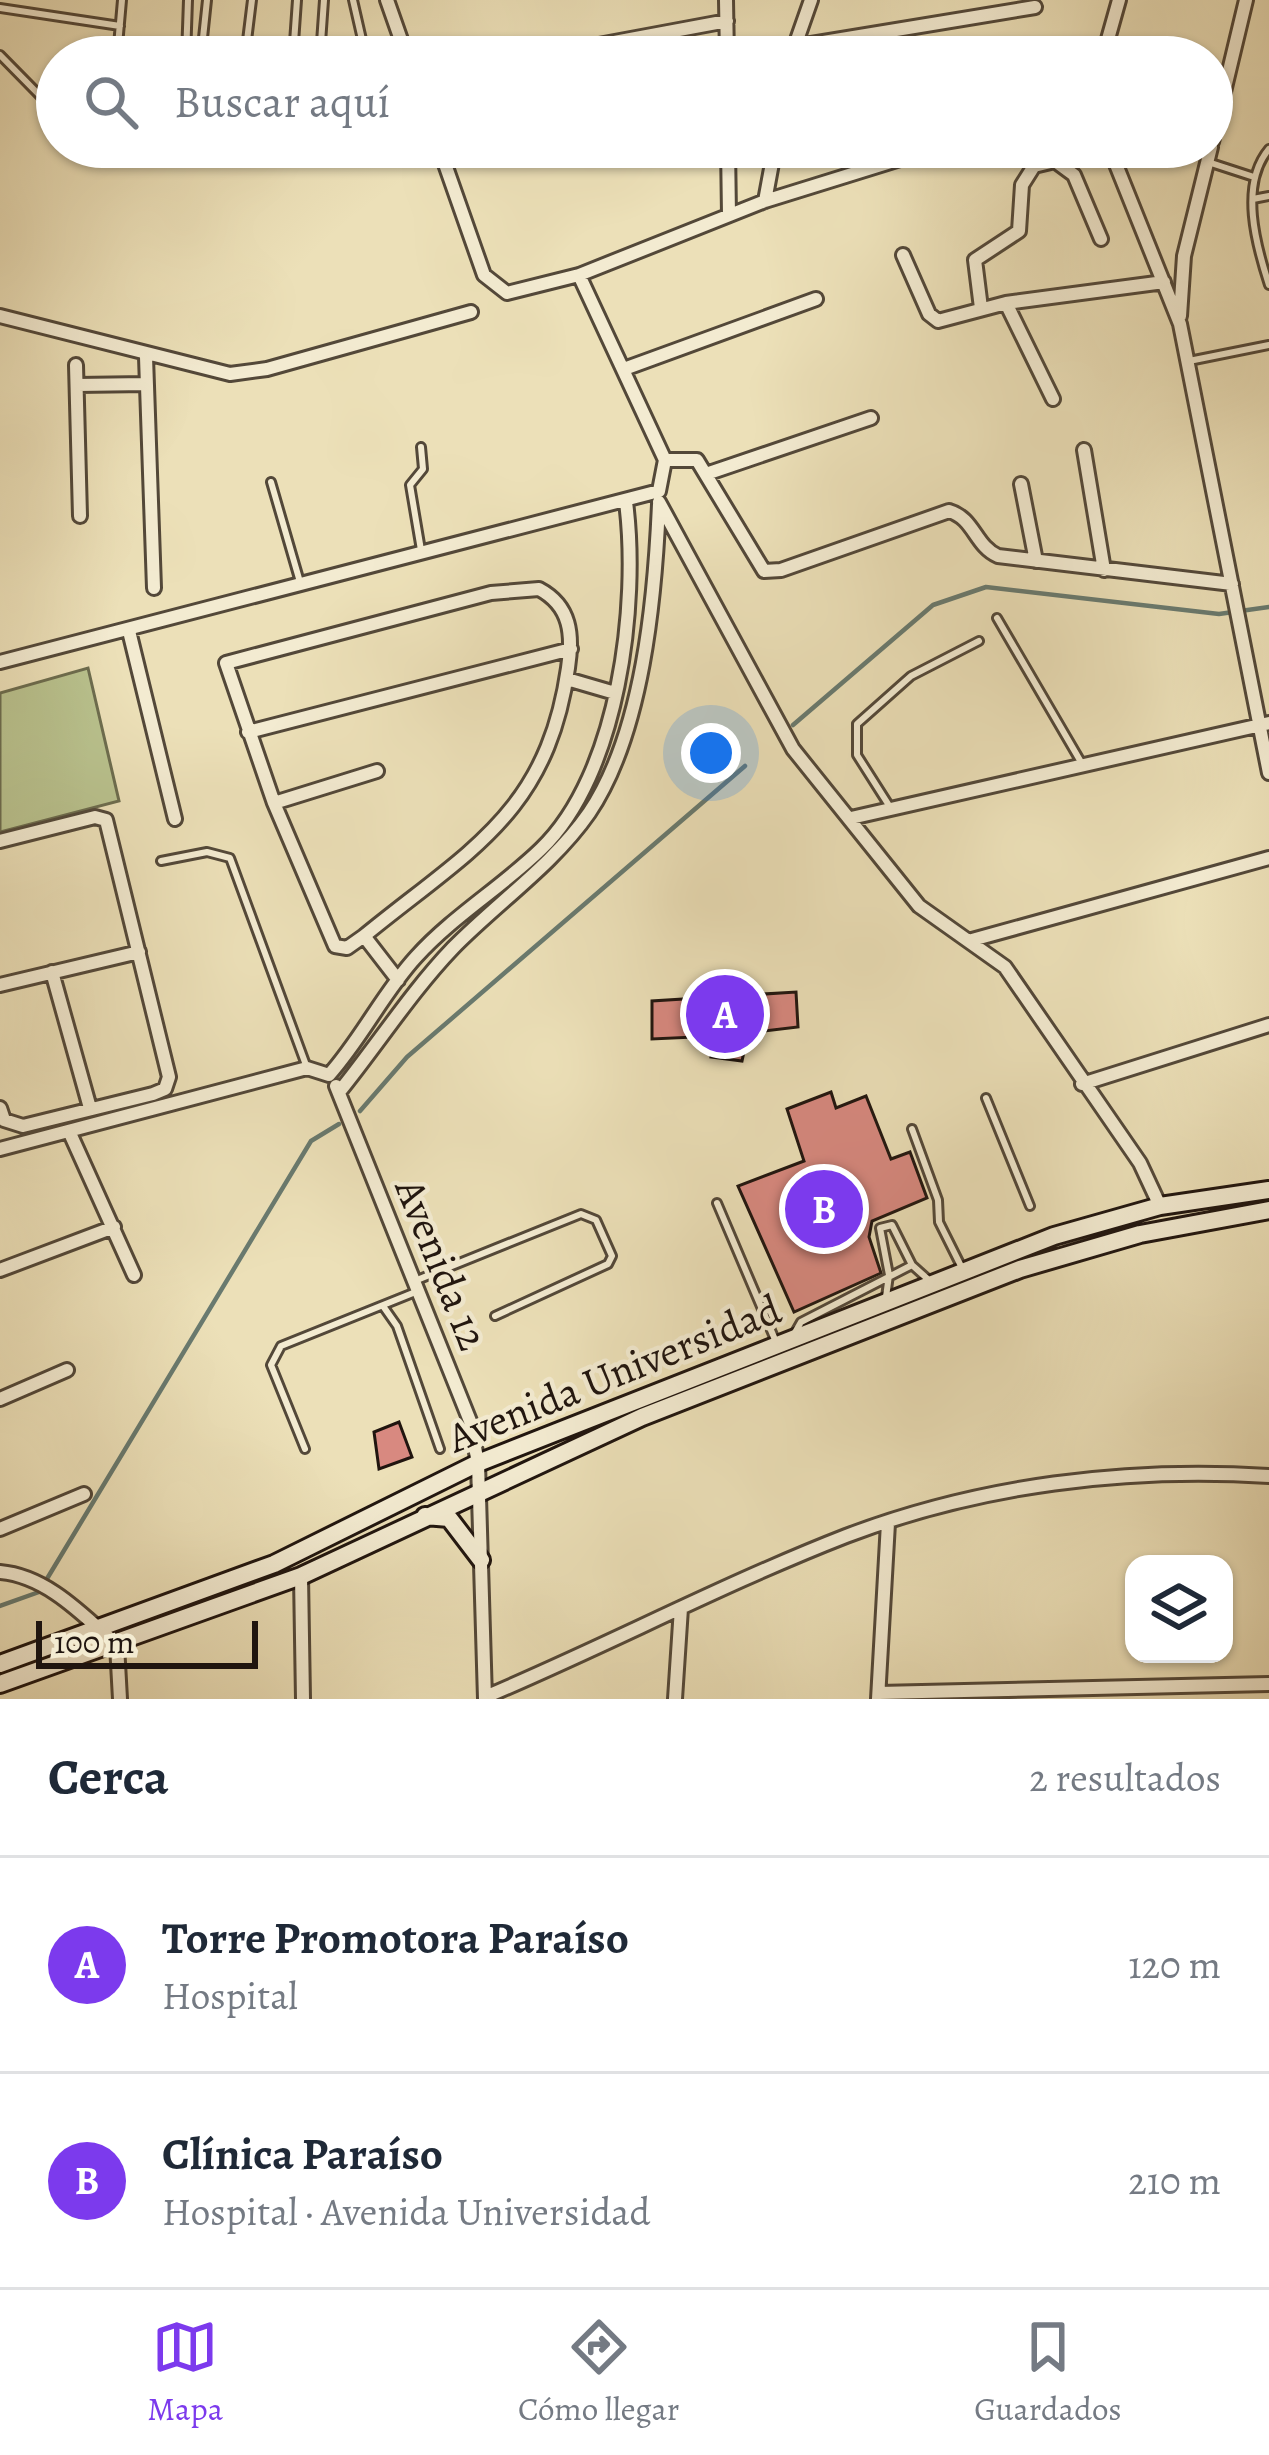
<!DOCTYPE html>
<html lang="es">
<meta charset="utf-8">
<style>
:root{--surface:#fff;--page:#f2f2f3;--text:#1f2937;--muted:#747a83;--line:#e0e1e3;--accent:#7c3aed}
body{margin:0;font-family:Alegreya,serif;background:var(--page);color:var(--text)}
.controls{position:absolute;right:36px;bottom:36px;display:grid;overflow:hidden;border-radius:24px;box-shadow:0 3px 9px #0004}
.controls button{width:108px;height:108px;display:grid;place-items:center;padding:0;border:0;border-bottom:3px solid var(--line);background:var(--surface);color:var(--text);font:60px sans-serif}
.scale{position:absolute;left:36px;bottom:30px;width:222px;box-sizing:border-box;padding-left:12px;border:6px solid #20150f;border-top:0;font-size:33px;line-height:42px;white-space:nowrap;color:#20150f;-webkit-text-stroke:9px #f3ebd1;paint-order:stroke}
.you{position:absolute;left:711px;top:753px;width:42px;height:42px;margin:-30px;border:9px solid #fff;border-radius:50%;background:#1a73e8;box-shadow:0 0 0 18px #1a73e833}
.badge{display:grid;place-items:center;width:78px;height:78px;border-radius:50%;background:var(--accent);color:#fff;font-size:39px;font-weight:700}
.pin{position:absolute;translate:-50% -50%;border:6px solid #fff;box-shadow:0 3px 12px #0006}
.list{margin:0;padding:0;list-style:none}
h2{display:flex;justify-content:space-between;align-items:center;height:156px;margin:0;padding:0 48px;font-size:51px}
h2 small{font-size:39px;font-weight:400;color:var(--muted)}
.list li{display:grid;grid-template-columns:78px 1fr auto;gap:36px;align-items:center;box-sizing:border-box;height:216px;padding:0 48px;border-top:3px solid var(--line)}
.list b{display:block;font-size:45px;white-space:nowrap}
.list p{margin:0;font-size:39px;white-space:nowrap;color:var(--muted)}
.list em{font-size:39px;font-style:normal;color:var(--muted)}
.icon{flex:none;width:66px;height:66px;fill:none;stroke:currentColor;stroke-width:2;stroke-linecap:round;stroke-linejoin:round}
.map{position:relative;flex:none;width:1269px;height:1699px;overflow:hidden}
.search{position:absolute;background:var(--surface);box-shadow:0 3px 9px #0004;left:36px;right:36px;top:36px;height:132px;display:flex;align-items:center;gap:30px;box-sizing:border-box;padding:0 42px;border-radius:66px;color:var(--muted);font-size:45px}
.sheet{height:588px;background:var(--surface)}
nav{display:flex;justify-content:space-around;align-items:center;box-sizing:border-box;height:168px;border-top:3px solid var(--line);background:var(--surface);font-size:33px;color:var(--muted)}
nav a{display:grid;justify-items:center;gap:6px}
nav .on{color:var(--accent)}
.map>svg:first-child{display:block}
</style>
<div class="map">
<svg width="1269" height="1699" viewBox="0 0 1269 1699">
<rect width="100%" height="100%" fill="#ece0b8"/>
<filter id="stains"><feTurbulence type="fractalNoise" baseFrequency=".00167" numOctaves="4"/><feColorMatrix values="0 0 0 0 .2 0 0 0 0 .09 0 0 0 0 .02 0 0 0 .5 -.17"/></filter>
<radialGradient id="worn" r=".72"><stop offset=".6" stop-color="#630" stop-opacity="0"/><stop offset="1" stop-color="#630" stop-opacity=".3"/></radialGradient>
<path fill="#b9c28e" stroke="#6c6c4e" stroke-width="3" d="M88 668 119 801 0 832V693Z"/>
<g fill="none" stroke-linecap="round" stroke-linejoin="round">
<path stroke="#697a6f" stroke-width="4.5" d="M793 725 933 605 986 587 1219 614 1269 607
M360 1111 407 1057 745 766
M0 1606 39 1592 311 1141 339 1124"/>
</g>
<path fill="#d88980" stroke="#20150f" stroke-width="3" d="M796 992 798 1027 748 1033 742 1061 711 1057 716 1036 652 1039V1001Z
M831 1092 836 1108 866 1096 891 1159 910 1152 927 1198 872 1221 869 1237 881 1273 794 1312 738 1186 804 1161 787 1109Z
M399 1422 412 1457 379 1469 374 1432Z"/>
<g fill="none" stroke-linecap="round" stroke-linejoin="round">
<defs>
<path id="lane" d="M353 0 366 57
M0 8 120 26
M0 55 57 113
M117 57 122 0
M186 57 188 0
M201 57 207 0
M245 57 252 0
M293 57 297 0
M320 57 324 0
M1269 149C1239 185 1256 245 1269 285
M1211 163 1254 177
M1253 199 1269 196
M1189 361 1269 345
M421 447 423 469 410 485 421 550
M271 482 300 582
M997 618 1081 762
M890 807 857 755V724L911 676 979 641
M161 861 207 852 230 858 306 1065
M986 1098 1030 1206
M912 1129 938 1200 939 1222 962 1268
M717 1203 776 1342
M417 1280 581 1214 596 1220 612 1256 608 1264 495 1316
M886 1297 889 1275 880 1228 892 1225 912 1265
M383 1306 397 1326 440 1449
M793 1336 801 1322 912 1265 931 1282
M305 1449 271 1365 281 1346 418 1291"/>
<path id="street" d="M387 0 407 57
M726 0 727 57
M793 47 1035 7
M534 57 727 21
M791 57 811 0
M1103 57 1119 0
M1212 142 1246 0
M439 147 484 275 507 293 579 275 765 201 939 147
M728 147 729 215
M1109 147 1180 324 1269 773
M765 201 775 147
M903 255 929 314 938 321 1006 303 1164 282
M1006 303 1053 399
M981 308 975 260 1019 231 1022 185 1034 166 1055 161 1074 175 1101 239
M0 316 230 374 267 369 471 312
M1180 316 1184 256 1211 147
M146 357 154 588
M76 365 80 516
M624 369 816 299
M77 385 146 384
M1084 450 1104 570
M665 460H697L764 571 781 570 949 511C974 518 975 546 998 556L1232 584
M709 473 871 418
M1021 484 1036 561
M659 502 793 749 919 906 1005 967 1140 1163 1160 1206
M539 589C571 606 573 635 568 668 547 814 469 850 364 936L347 948 335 946 274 803 226 663 491 593Z
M129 631 175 819
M0 662 659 491 665 460 579 275
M567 679 615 693
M248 732 571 649
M274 803 377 771
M851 818 1269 723
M0 841 95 817 106 820 169 1077 165 1089 153 1094 23 1126 4 1120 0 1108
M364 936 398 980
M972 940 1269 858
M52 972 90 1108
M0 985 139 952
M329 1075C362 1038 383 993 416 957 453 916 502 887 541 849 619 774 639 604 626 502
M1082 1084 1269 1025
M336 1086 470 1421 478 1463 485 1699
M340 1091C378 1044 411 992 453 948 497 903 553 865 589 813 643 733 655 598 659 504
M69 1131 134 1275
M0 1149 307 1068 329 1075
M0 1270 114 1227
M0 1399 67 1370
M0 1529 84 1494
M0 1572C47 1576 83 1615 117 1645L120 1699
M301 1576 303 1699
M879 1693 1269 1684
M485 1697C606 1646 723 1584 846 1536 980 1485 1126 1467 1269 1476
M675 1699 681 1608
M878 1699 888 1523"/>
<path id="secondary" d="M425 1516 449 1518 481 1560
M0 1664 274 1564 478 1463 1054 1236 1160 1206 1269 1190
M0 1684 301 1576 642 1417 1020 1269 1140 1234 1269 1210"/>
</defs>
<use href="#lane" stroke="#534839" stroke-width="12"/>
<use href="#street" stroke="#534839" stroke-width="18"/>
<use href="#secondary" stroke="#20150f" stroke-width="22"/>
<use href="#lane" stroke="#f3ebd1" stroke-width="6"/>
<use href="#street" stroke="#f3ebd1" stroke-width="12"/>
<use href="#secondary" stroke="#f3ebd1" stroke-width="16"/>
</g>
<g text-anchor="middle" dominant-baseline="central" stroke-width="9" stroke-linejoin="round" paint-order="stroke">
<g font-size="42" fill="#20150f" stroke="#f3ebd1">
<text transform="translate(442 1264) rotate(68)">Avenida 12</text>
<text transform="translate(614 1373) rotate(-22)">Avenida Universidad</text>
</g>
</g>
<rect width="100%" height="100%" filter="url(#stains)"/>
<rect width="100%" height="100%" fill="url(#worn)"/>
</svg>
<div class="controls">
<button><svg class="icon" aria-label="layers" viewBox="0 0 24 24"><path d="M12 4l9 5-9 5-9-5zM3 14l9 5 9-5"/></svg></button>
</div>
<div class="scale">100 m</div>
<div class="you"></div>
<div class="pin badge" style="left:725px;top:1014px">A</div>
<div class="pin badge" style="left:824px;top:1209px">B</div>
<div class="search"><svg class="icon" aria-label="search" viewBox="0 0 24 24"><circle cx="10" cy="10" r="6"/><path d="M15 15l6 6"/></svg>Buscar aquí</div>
</div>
<section class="sheet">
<h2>Cerca<small>2 resultados</small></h2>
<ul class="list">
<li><span class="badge">A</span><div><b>Torre Promotora Paraíso</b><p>Hospital</p></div><em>120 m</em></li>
<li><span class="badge">B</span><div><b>Clínica Paraíso</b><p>Hospital · Avenida Universidad</p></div><em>210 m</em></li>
</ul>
</section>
<nav>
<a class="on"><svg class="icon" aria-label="map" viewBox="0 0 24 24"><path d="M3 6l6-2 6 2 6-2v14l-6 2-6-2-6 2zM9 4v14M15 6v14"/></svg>Mapa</a>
<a><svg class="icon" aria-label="directions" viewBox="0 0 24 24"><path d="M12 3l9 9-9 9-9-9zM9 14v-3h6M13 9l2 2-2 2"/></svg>Cómo llegar</a>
<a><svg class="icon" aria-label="saved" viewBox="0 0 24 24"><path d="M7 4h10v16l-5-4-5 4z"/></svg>Guardados</a>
</nav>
